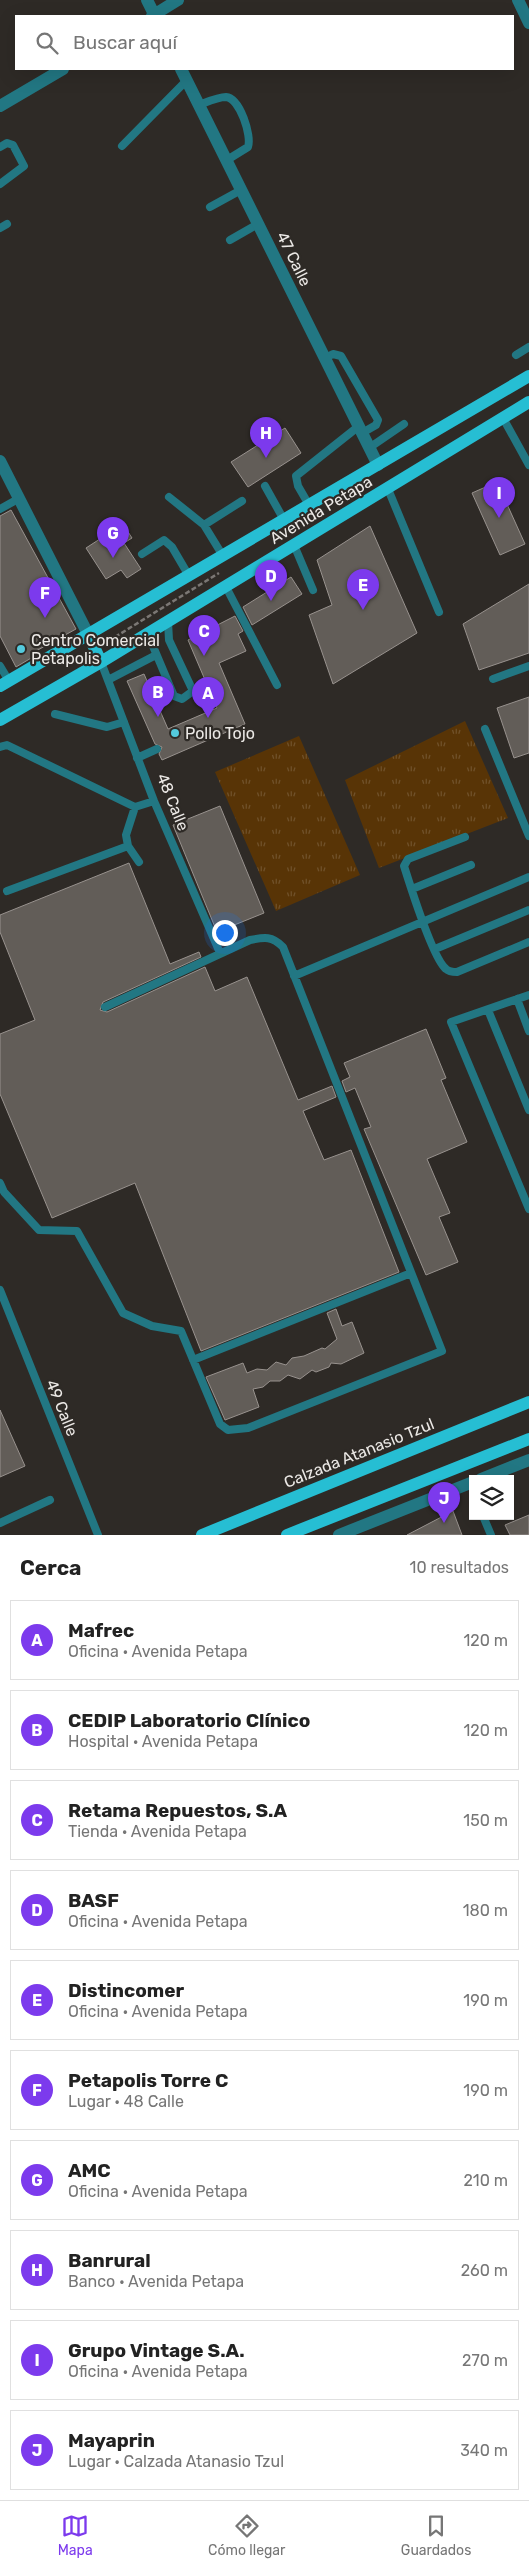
<!DOCTYPE html>
<html lang="es">
<meta charset="utf-8">
<style>
:root{--surface:#fff;--page:#f2f2f2;--text:#222;--muted:#767676;--line:#e0e0e0;--accent:#7c3aed}
body{margin:0;font-family:Rubik,sans-serif;background:var(--page);color:var(--text)}
.controls{position:absolute;right:15px;bottom:15px;display:grid;overflow:hidden;border-radius:0px;box-shadow:0 5px 20px #0002}
.controls button{width:45px;height:45px;display:grid;place-items:center;padding:0;border:0;border-bottom:1px solid var(--line);background:var(--surface);color:var(--text);font:25px sans-serif}
.you{position:absolute;left:224px;top:932px;width:18px;height:18px;margin:-12px;border:4px solid #fff;border-radius:50%;background:#1a73e8;box-shadow:0 0 0 8px #1a73e833}
.badge{display:grid;place-items:center;width:32px;height:32px;border-radius:50%;background:var(--accent);color:#fff;font-size:16px;font-weight:700}
.pin{position:absolute;translate:-50% -41px;filter:drop-shadow(0 1px 2px #0008)}
.pin::after{content:'';position:absolute;top:26px;width:18px;height:15px;background:inherit;clip-path:polygon(0 0,100% 0,50% 100%)}
.list{margin:0;padding:0;list-style:none}
h2{display:flex;justify-content:space-between;align-items:center;height:65px;margin:0;padding:0 20px;font-size:21px}
h2 small{font-size:16px;font-weight:400;color:var(--muted)}
.list li{display:grid;grid-template-columns:32px 1fr auto;gap:15px;align-items:center;box-sizing:border-box;height:80px;margin:0 10px 10px;padding:0 10px;border:1px solid var(--line);border-radius:0px}
.list b{display:block;font-size:19px;white-space:nowrap}
.list p{margin:0;font-size:16px;white-space:nowrap;color:var(--muted)}
.list em{font-size:16px;font-style:normal;color:var(--muted)}
.icon{flex:none;width:28px;height:28px;fill:none;stroke:currentColor;stroke-width:2;stroke-linecap:round;stroke-linejoin:round}
.map{position:relative;flex:none;width:529px;height:1535px;overflow:hidden}
.search{position:absolute;background:var(--surface);box-shadow:0 5px 20px #0002;left:15px;right:15px;top:15px;height:55px;display:flex;align-items:center;gap:12px;box-sizing:border-box;padding:0 18px;border-radius:0px;color:var(--muted);font-size:19px}
.sheet{height:965px;background:var(--surface)}
nav{display:flex;justify-content:space-around;align-items:center;box-sizing:border-box;height:70px;border-top:1px solid var(--line);background:var(--surface);font-size:14px;color:var(--muted)}
nav a{display:grid;justify-items:center;gap:2px}
nav .on{color:var(--accent)}
.map>svg:first-child{display:block}
</style>
<div class="map">
<svg width="529" height="1535" viewBox="0 0 529 1535">
<defs>
<pattern id="grass-tufts" width="24" height="20" patternUnits="userSpaceOnUse" patternTransform="scale(1.25)"><rect width="24" height="20" fill="#583406"/><path d="M3 7l-1-3M5 7V3M7 7l1-3M15 17l-1-3M17 17v-4M19 17l1-3" fill="none" stroke="#70512a"/></pattern>
</defs>
<rect width="100%" height="100%" fill="#2e2a26"/>
<path fill="url(#grass-tufts)" d="M465 721 508 818 379 868 345 780Z
M299 736 360 875 276 911 215 772Z"/>
<path fill="#625d58" stroke="#98928e" d="M285 428 301 453 248 487 231 462Z
M497 482 525 544 500 555 472 493Z
M11 510 76 629 36 651 38 654 16 667 0 636V516Z
M123 524 132 538 124 543 141 569 127 578 121 570 106 579 86 548Z
M370 526 417 633 333 684 309 615 332 605 317 560Z
M291 577 302 594 252 625 243 607Z
M529 584V653L479 670 463 624Z
M235 616 243 631 238 634 246 651 219 663 245 724 162 760 159 754 162 747 155 744 127 681 144 674 168 729 217 708 188 640Z
M529 697V753L514 758 497 708Z
M220 806 264 913 217 932 173 825Z
M129 863 170 964 199 952 201 957 103 1002 100 1010 107 1012 205 967 215 991 247 977 298 1100 332 1086 336 1097 303 1111 324 1160 351 1150 399 1272 201 1351 135 1183 52 1218 0 1094V1034L35 1020 0 932V915Z
M426 1029 446 1078 441 1080 467 1142 427 1159 450 1213 439 1217 458 1262 426 1275 364 1129 371 1127 355 1088 346 1092 342 1081 350 1077 344 1063Z
M336 1309 342 1326 352 1322 364 1353 341 1364 331 1363 329 1367 316 1372 312 1370 300 1379 288 1375 280 1381H270L263 1387 253 1389 259 1407 225 1420 206 1377 243 1363 247 1373 257 1369 267 1370 276 1362 286 1365 292 1358 304 1356 322 1348 325 1349 337 1339 327 1313Z
M0 1410 25 1466 0 1477Z
M453 1511 462 1535H407Z
M529 1515V1535H510L505 1525Z"/>
<g fill="none" stroke-linecap="round" stroke-linejoin="round">
<path stroke="#7b7774" stroke-width="2.5" stroke-dasharray="5 2.5" stroke-linecap="butt" d="M115 637 219 573"/>
<path stroke="#227783" stroke-width="8" d="M199 105C207 102 218 97 226 97 240 98 252 136 248 147L227 160
M122 146 187 80
M0 147 7 143 13 145 24 166 0 184
M210 207 241 190
M0 228 7 224
M230 240 258 224
M516 355 529 347
M325 358 333 354 341 356 378 420 376 425 362 433
M503 418 529 465
M369 448 404 424
M265 486 284 520
M388 489 439 612
M169 497 204 525 223 556
M309 505 298 486 296 476 359 426
M0 509 18 499
M204 525 242 501
M294 545 313 590
M142 554 164 540 172 547 189 576
M226 587 277 685
M147 632 174 696 182 699 193 691 169 640 168 622
M101 662 154 801 220 953
M0 666 9 681
M493 679 529 666
M108 680 156 655
M55 714 107 727 124 722
M485 729 529 836
M0 747 7 745 135 807 154 801
M137 758 157 749
M465 837 408 859 404 866C410 885 433 959 446 969 449 972 453 972 457 972L529 942
M128 846 139 862
M412 889 471 865
M7 891 128 846 126 835 135 807
M435 949 529 910
M294 976 529 877
M529 995 451 1022 529 1209
M517 999 529 1031
M488 1010 529 1110
M0 1183 4 1192 39 1230 77 1231 123 1313 152 1326 181 1331 220 1424 228 1430 248 1428 442 1351 283 947C272 936 265 937 250 940L105 1007
M0 1290 98 1535
M193 1360 411 1273
M483 1516 491 1535
M0 1523 50 1500"/>
<path stroke="#227783" stroke-width="12" d="M147 0 155 16
M518 0 529 23
M152 16 178 0
M181 69 378 465
M0 106 63 69
M0 461 89 636
M481 1479 529 1460
M339 1535 473 1482"/>
<path stroke="#26bed3" stroke-width="12" d="M89 636 101 662
M0 686 529 376
M0 720 101 662 529 402
M202 1535 529 1402
M287 1535 529 1439"/>
</g>
<g fill="#54cadd" stroke="#2e2a26" stroke-width="2">
<circle cx="21" cy="649" r="5"/>
<circle cx="175" cy="733" r="5"/>
</g>
<g text-anchor="middle" dominant-baseline="central" stroke-width="4.5" stroke-linejoin="round" paint-order="stroke">
<g font-size="16" fill="#ece9e6" stroke="#2e2a26">
<text transform="translate(294 259) rotate(64)">47 Calle</text>
<text transform="translate(321 510) rotate(-31)">Avenida Petapa</text>
<text transform="translate(173 802) rotate(68)">48 Calle</text>
<text transform="translate(62 1408) rotate(68)">49 Calle</text>
<text transform="translate(359 1453) rotate(-22)">Calzada Atanasio Tzul</text>
</g>
<g font-size="16" fill="#ece9e6" stroke="#2e2a26" text-anchor="start">
<text x="31" y="640">Centro Comercial<tspan x="31" dy="18">Petapolis</tspan></text>
<text x="185" y="733">Pollo Tojo</text>
</g>
</g>
</svg>
<div class="controls">
<button><svg class="icon" aria-label="layers" viewBox="0 0 24 24"><path d="M12 4l9 5-9 5-9-5zM3 14l9 5 9-5"/></svg></button>
</div>
<div class="you"></div>
<div class="pin badge" style="left:208px;top:718px">A</div>
<div class="pin badge" style="left:158px;top:717px">B</div>
<div class="pin badge" style="left:204px;top:656px">C</div>
<div class="pin badge" style="left:271px;top:601px">D</div>
<div class="pin badge" style="left:363px;top:610px">E</div>
<div class="pin badge" style="left:45px;top:618px">F</div>
<div class="pin badge" style="left:113px;top:558px">G</div>
<div class="pin badge" style="left:266px;top:458px">H</div>
<div class="pin badge" style="left:499px;top:518px">I</div>
<div class="pin badge" style="left:444px;top:1523px">J</div>
<div class="search"><svg class="icon" aria-label="search" viewBox="0 0 24 24"><circle cx="10" cy="10" r="6"/><path d="M15 15l6 6"/></svg>Buscar aquí</div>
</div>
<section class="sheet">
<h2>Cerca<small>10 resultados</small></h2>
<ul class="list">
<li><span class="badge">A</span><div><b>Mafrec</b><p>Oficina · Avenida Petapa</p></div><em>120 m</em></li>
<li><span class="badge">B</span><div><b>CEDIP Laboratorio Clínico</b><p>Hospital · Avenida Petapa</p></div><em>120 m</em></li>
<li><span class="badge">C</span><div><b>Retama Repuestos, S.A</b><p>Tienda · Avenida Petapa</p></div><em>150 m</em></li>
<li><span class="badge">D</span><div><b>BASF</b><p>Oficina · Avenida Petapa</p></div><em>180 m</em></li>
<li><span class="badge">E</span><div><b>Distincomer</b><p>Oficina · Avenida Petapa</p></div><em>190 m</em></li>
<li><span class="badge">F</span><div><b>Petapolis Torre C</b><p>Lugar · 48 Calle</p></div><em>190 m</em></li>
<li><span class="badge">G</span><div><b>AMC</b><p>Oficina · Avenida Petapa</p></div><em>210 m</em></li>
<li><span class="badge">H</span><div><b>Banrural</b><p>Banco · Avenida Petapa</p></div><em>260 m</em></li>
<li><span class="badge">I</span><div><b>Grupo Vintage S.A.</b><p>Oficina · Avenida Petapa</p></div><em>270 m</em></li>
<li><span class="badge">J</span><div><b>Mayaprin</b><p>Lugar · Calzada Atanasio Tzul</p></div><em>340 m</em></li>
</ul>
</section>
<nav>
<a class="on"><svg class="icon" aria-label="map" viewBox="0 0 24 24"><path d="M3 6l6-2 6 2 6-2v14l-6 2-6-2-6 2zM9 4v14M15 6v14"/></svg>Mapa</a>
<a><svg class="icon" aria-label="directions" viewBox="0 0 24 24"><path d="M12 3l9 9-9 9-9-9zM9 14v-3h6M13 9l2 2-2 2"/></svg>Cómo llegar</a>
<a><svg class="icon" aria-label="saved" viewBox="0 0 24 24"><path d="M7 4h10v16l-5-4-5 4z"/></svg>Guardados</a>
</nav>
